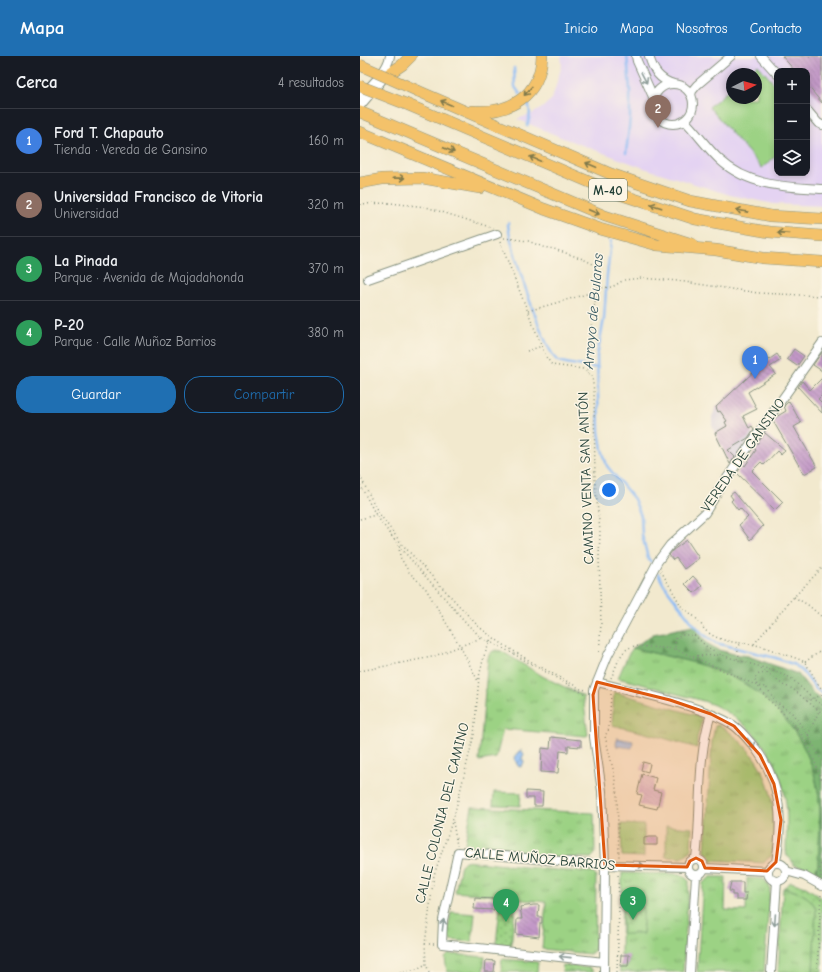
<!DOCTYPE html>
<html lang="es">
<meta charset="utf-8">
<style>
:root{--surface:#171b24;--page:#242831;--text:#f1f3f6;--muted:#9ea1a6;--line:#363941;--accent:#1f6fb2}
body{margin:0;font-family:"Comic Neue",sans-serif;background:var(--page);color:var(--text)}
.controls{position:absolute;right:12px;top:12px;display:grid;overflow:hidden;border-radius:8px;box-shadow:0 2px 6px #0003}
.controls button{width:36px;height:36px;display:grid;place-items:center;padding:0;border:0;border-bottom:1px solid var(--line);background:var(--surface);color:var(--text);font:20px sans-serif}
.compass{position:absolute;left:366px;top:12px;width:36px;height:36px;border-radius:50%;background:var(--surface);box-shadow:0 2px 6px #0003;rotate:84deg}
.you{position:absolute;left:249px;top:434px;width:14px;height:14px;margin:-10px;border:3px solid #fff;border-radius:50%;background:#1a73e8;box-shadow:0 0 0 6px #1a73e833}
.badge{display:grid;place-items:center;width:26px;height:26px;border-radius:50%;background:var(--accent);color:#fff;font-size:13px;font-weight:700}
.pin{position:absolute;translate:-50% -33px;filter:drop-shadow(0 1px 2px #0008)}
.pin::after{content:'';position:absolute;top:21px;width:14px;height:12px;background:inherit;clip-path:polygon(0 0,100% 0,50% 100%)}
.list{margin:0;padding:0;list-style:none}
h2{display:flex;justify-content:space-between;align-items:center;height:52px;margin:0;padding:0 16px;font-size:17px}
h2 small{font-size:13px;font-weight:400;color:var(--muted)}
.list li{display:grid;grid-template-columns:26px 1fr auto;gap:12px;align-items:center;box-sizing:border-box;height:64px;padding:0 16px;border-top:1px solid var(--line)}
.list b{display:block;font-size:15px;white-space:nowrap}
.list p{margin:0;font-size:13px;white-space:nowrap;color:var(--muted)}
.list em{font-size:13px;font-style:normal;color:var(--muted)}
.actions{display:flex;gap:8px;padding:12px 16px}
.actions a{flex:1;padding:9px 0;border:1px solid var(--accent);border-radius:16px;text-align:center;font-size:14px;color:var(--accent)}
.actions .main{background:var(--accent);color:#fff}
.icon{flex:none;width:22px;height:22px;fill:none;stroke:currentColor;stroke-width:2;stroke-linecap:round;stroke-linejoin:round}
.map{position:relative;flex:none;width:462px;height:916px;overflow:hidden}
header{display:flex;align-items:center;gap:24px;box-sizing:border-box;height:56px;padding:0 20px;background:var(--accent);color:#fff}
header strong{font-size:19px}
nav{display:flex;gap:22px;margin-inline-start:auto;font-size:14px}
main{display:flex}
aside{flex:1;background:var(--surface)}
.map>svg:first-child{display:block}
</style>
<header>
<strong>Mapa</strong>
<nav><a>Inicio</a><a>Mapa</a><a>Nosotros</a><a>Contacto</a></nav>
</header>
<main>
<aside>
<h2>Cerca<small>4 resultados</small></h2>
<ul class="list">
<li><span class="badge" style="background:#3f7fe0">1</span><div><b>Ford T. Chapauto</b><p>Tienda · Vereda de Gansino</p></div><em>160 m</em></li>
<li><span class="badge" style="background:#8d6e63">2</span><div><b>Universidad Francisco de Vitoria</b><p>Universidad</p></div><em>320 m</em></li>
<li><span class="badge" style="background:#2e9e5b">3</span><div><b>La Pinada</b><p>Parque · Avenida de Majadahonda</p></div><em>370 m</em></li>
<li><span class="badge" style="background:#2e9e5b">4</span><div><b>P-20</b><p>Parque · Calle Muñoz Barrios</p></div><em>380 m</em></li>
</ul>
<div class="actions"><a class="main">Guardar</a><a>Compartir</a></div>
</aside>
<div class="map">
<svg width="462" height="916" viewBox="0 0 462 916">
<defs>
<pattern id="grass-tufts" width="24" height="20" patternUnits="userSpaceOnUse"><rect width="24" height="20" fill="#9cd284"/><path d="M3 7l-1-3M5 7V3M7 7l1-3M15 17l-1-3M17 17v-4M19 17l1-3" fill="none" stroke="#7fac6d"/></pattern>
<pattern id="forest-firs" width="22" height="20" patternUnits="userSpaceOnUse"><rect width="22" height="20" fill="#7db472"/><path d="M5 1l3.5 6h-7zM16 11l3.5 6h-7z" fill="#66945e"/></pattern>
<pattern id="park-crowns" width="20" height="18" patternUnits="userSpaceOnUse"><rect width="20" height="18" fill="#9cd284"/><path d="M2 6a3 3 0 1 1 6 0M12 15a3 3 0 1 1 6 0" fill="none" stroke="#7fac6d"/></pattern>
<pattern id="garden-dots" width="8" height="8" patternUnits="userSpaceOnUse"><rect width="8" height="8" fill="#9cd284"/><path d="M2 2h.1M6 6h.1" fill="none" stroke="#7fac6d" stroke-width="1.8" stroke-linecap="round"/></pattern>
<pattern id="water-waves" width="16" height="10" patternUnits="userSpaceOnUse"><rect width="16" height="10" fill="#89baf5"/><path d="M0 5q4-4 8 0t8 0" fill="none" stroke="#6f98c7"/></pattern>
<pattern id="building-back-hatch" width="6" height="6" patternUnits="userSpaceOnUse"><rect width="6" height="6" fill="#c298c7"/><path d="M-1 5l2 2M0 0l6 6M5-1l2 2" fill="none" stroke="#9d7da2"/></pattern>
</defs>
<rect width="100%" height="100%" fill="#fcf5e5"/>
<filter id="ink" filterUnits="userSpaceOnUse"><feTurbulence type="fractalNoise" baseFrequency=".025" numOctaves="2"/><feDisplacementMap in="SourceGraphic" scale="8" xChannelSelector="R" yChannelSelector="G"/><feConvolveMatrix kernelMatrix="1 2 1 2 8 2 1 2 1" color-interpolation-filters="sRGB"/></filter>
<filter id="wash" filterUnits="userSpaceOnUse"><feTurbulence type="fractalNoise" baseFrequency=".012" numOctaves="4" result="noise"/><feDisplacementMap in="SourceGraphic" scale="16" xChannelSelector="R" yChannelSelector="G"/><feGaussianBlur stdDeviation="0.9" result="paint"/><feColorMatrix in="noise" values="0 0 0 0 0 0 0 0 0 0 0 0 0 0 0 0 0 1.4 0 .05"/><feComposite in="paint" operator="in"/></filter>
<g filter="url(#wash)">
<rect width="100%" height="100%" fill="#f2e9ce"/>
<path fill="#e4d3f2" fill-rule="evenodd" d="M201 0H462V150L414 148 370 139 284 112 203 82 157 63 172 58 182 52 192 43 202 9ZM417 15H447V117H417ZM372 18H396V42H372Z"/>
<path fill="#c6c0da" d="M371 338 393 379 371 410 352 370V361L356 351Z"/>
<path fill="url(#grass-tufts)" stroke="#5e885c" d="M273 592C303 600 337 605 366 618 416 640 453 688 459 742 461 764 459 787 458 809L455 815 434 809 431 803 426 799C426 782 428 764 426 747 421 704 394 668 354 649 342 644 329 641 317 638 297 632 278 627 258 622L268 599Z
M135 594 141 595 184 621 223 640 228 679 226 680 143 673 136 702 119 705 128 602 130 597Z
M254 636 339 660 342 664 337 682V692L293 679 252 669Z
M359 669C389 688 409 716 413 751 415 767 413 784 412 800L408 802 404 807 352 804 349 799 345 796 352 685 355 670Z
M112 751 234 757 235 798 231 802 203 801 109 792 105 787Z
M261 768 284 769V801L262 800Z
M306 770 332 772 331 795 322 802 306 801Z
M105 805 205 815 232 816 236 820 235 894 230 898 182 893 186 846 141 842 140 840 95 836 101 809Z
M262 817 321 818 329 825 323 916H260V910H268L269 900 261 899Z
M351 821H366L365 854 386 855 387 822 404 823 410 831 404 916H337L343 827Z
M423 832C436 835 451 839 456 853L453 916H418Z
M91 856 115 858 112 886 90 884 87 879Z
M89 898 125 901 123 916H87L85 902Z
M142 903 178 906 177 916H141Z
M203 909 230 912 234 916H202Z"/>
<path fill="url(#forest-firs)" stroke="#4e7853" d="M333 570 348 588 359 594 374 598 388 600 438 618 453 637 462 645V820L455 815 458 809C459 787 461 764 459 742 453 688 416 640 366 618 337 605 303 600 273 592L293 578Z"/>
<path fill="url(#park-crowns)" stroke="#5e885c" d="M431 826 446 831 462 842V916H453L456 853C451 839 436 835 423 832Z
M263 851H283V878H263Z"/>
<path fill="url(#garden-dots)" stroke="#5e885c" d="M141 842 156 843 151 890 136 888Z"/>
<path fill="#9cd284" stroke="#5e885c" d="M398 9 417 31V99L402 112 349 51 372 31V42H396V18H387Z
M134 736 161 737 160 750 133 749Z"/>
<path fill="url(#water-waves)" stroke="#547c94" d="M257 682 273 685 272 692 256 690Z
M161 694 164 698 162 702 164 706 162 710 160 711 158 710 154 702 158 696Z"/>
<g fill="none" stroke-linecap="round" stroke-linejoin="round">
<path stroke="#89baf5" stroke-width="2.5" d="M154 12 155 31 160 38
M166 45C172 53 170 61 167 70
M266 97 270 63V34L267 0
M148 167C148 185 184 294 197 304 202 308 229 310 238 312
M251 185 247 219 244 263 237 300 239 375 242 393 247 410 274 443 281 460 282 479 288 502 291 506
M298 518 304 529 331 565 343 578 356 587 416 602 435 609 443 616 456 633 462 637"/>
</g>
<g id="blocks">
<path fill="url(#building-back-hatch)" d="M422 0H462V47L447 29V15H435Z
M434 293 444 300 437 310 427 303Z
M462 296V315L453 309Z
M417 298 421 304 410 311 416 318 388 336 397 353 383 360 389 372 392 370 394 373 388 382 368 394 375 401 370 408 355 377 367 370 365 366 367 365 360 355 358 356 356 351 400 310Z
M462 322V339L458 343 462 347V357L438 331 442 325 450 334Z
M429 345 441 367 434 371 457 411 444 418 413 365 416 361 426 355 424 350Z
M405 377 425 394 421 399 417 395 404 409 401 406 392 415 423 446 415 454 377 417 383 408 385 410 396 394 394 392Z
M374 436 403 470 390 484 379 469 388 461 380 452 378 454 371 445 373 443 370 439Z
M327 484 339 502 324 513 316 502 313 504 309 499 313 494Z
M333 520 342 530 334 537 325 528Z
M191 681 221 684V691L208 690V696L200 695 198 717 181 716 182 692 190 693Z
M283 706 290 708 288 716 281 714Z
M282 718 296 722 293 734 301 736 297 753 279 749 282 739 277 738Z
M166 735 183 736 182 750H174V742H166Z
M289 781H297V789H284V782Z
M371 826H383V837H387L386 844H376V839H372V835H369Z
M115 842 135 843 134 854 114 853Z
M174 849H179L178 861H182V867H180L179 881 156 878 157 863H162L160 851Z
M261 899H269L268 910H260Z
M126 904 135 905 134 916H125Z"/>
</g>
</g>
<g filter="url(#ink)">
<use href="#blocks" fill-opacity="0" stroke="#889381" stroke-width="1"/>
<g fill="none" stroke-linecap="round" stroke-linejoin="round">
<defs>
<path id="minor" d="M276 0 277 5 294 43
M289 0C293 14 299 24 314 28
M401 0 417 18
M293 48a20 20 0 1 1 40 0a20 20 0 1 1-40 0Z
M331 39 332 35 337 29 371 0
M0 41C11 29 27 16 30 0
M0 50 28 17
M447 54 458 67 462 69
M325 65C337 77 347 92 360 104 388 130 426 131 462 133
M8 223 137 178
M237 626C267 634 298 640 328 650 344 655 359 660 373 669 382 675 389 685 396 693 422 728 423 765 416 806
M336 802C342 755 336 704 351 658
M328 811a8 8 0 1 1 16 0a8 8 0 1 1-16 0Z
M408 816a9 9 0 1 1 18 0a9 9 0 1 1-18 0Z
M345 812 407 815
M426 815 444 820 462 830
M244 906 82 888 83 864 98 796 245 809 327 811
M244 916 245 809 242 735 234 681V634L248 599 298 505 310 489 345 457 360 432 396 380 462 287
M330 916 336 820
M411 916 417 825"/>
<path id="highway" d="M27 19 42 9 51 0
M58 35 251 118 330 145 411 160 462 163
M46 48 253 136 335 163 409 176 462 180
M112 55C150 58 180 40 182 0
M0 56 245 160 332 188
M0 76 184 153 240 173 297 189 356 194 403 202 462 206
M0 127 22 123 62 122 120 132"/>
</defs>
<use href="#minor" stroke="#889381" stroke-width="10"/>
<use href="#highway" stroke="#889381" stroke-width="12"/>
<path stroke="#889381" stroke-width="1.5" stroke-dasharray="1 3" stroke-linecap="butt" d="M0 148 30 147 66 151 133 172
M144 182 168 185 183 191 194 193 223 203 233 208 236 212 238 217V232L232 261 228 317
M140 186 186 301 192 309 223 313 232 320 234 336 235 426 240 475 239 502 241 567 239 599
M238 232 252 231 264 224 281 222 318 225 398 237 462 240
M168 255 237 235
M167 295 182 290
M0 420 18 456 41 487 118 570C149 595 186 614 221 633L226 634
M0 429 16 459 39 490 109 570 122 582 141 591 227 639
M0 463 16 459
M39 490 40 501 49 516 66 533 100 590 118 625
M301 515 323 553C330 556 336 562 340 567 342 569 343 572 345 574 355 583 371 587 384 587
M434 541 448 549 462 561
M385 587 401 590 441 604C450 609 454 625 462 633
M394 588 431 544 462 512
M315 593 398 630 405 640 434 668 443 681 450 693 462 725
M333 600 361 599
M377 603 379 601 377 591 381 588
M445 606 462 594
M401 612 423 629 433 633 447 645 462 639
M0 615 72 601 121 582
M407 617 399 618 396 620 395 626 398 630 406 631 417 647 432 657 448 679 462 705
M251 622C257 610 260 592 275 590L315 593V587L316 582 323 579H334L347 591 361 599 408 613 431 622 453 643 462 649
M251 638 249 673 245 680 254 717 257 739 259 802
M447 645 462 657
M448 679 459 655
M93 766 97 790
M461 821 460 813 462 794
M65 888H75
M40 916 57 913 66 908
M69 916 66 908 65 888 74 819 94 760 114 679 119 621 124 600 130 586 131 581
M257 916 259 850 258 817
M457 916 461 838"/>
<use href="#minor" stroke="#fff" stroke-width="8"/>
<use href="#highway" stroke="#f4c26a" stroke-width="11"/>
<defs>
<path id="highway-bridge" d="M0 9 58 35
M0 30 46 48"/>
</defs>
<use href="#highway-bridge" stroke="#889381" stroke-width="12" stroke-linecap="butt"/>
<use href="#highway-bridge" stroke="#f4c26a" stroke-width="11"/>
</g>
<defs><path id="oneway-shaft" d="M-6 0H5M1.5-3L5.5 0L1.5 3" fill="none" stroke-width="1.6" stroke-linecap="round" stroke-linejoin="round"/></defs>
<g stroke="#8f9e9a">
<use href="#oneway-shaft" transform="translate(284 22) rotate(62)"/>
<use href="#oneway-shaft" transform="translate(275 635) rotate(14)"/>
<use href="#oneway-shaft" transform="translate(391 687) rotate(51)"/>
<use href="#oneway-shaft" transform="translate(278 809) rotate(1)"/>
<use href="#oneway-shaft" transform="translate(415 864) rotate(94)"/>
<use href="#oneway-shaft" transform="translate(83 869) rotate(-83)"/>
<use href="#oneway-shaft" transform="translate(205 901) rotate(-174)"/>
</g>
<g stroke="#7f794c">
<use href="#oneway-shaft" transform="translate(168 35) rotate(130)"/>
<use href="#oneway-shaft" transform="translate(86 47) rotate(-157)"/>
<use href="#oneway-shaft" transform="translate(89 94) rotate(23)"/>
<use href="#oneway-shaft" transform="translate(175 103) rotate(-157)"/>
<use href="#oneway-shaft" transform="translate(231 109) rotate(-157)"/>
<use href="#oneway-shaft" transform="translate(39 122) rotate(-1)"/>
<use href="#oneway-shaft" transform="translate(296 150) rotate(-162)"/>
<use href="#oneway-shaft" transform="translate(382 155) rotate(-169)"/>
<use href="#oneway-shaft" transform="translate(234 156) rotate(23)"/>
<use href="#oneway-shaft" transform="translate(423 177) rotate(-176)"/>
</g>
</g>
<path fill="#de580e" fill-opacity="0.2" stroke="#de580e" stroke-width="3" stroke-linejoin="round" d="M237 626 310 644 351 658 374 670 400 699 414 728 421 764 416 806 407 815 345 812 342 805 336 802 330 805 327 811 245 809 233 639Z"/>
<g text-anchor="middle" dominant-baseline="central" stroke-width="3" stroke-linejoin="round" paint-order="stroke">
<rect fill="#fcf5e5" stroke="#617469" stroke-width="1" x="229" y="123" width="38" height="22" rx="3"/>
<g font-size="13" font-weight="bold" fill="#1f3d34">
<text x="248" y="134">M-40</text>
</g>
<g font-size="14" fill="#1f3d34" stroke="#fcf5e5">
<text transform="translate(383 399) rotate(-55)">VEREDA DE GANSINO</text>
<text transform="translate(226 422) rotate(-92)">CAMINO VENTA SAN ANTÓN</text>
<text transform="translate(82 757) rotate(-76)">CALLE COLONIA DEL CAMINO</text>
<text transform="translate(180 803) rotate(5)">CALLE MUÑOZ BARRIOS</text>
</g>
<g font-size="15" font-style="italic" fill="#3a5c64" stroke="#fcf5e5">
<text transform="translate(233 255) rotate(-85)">Arroyo de Bularas</text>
</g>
</g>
</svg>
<div class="controls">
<button>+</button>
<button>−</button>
<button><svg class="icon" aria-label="layers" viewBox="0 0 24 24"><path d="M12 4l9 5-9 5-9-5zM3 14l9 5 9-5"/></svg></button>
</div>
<svg class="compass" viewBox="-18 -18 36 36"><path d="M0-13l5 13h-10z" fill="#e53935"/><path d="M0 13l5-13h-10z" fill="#9ea1a6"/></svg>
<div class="you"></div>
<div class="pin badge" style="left:395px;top:323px;background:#3f7fe0">1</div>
<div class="pin badge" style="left:298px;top:72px;background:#8d6e63">2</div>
<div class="pin badge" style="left:273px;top:864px;background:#2e9e5b">3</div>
<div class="pin badge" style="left:146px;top:866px;background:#2e9e5b">4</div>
</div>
</main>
